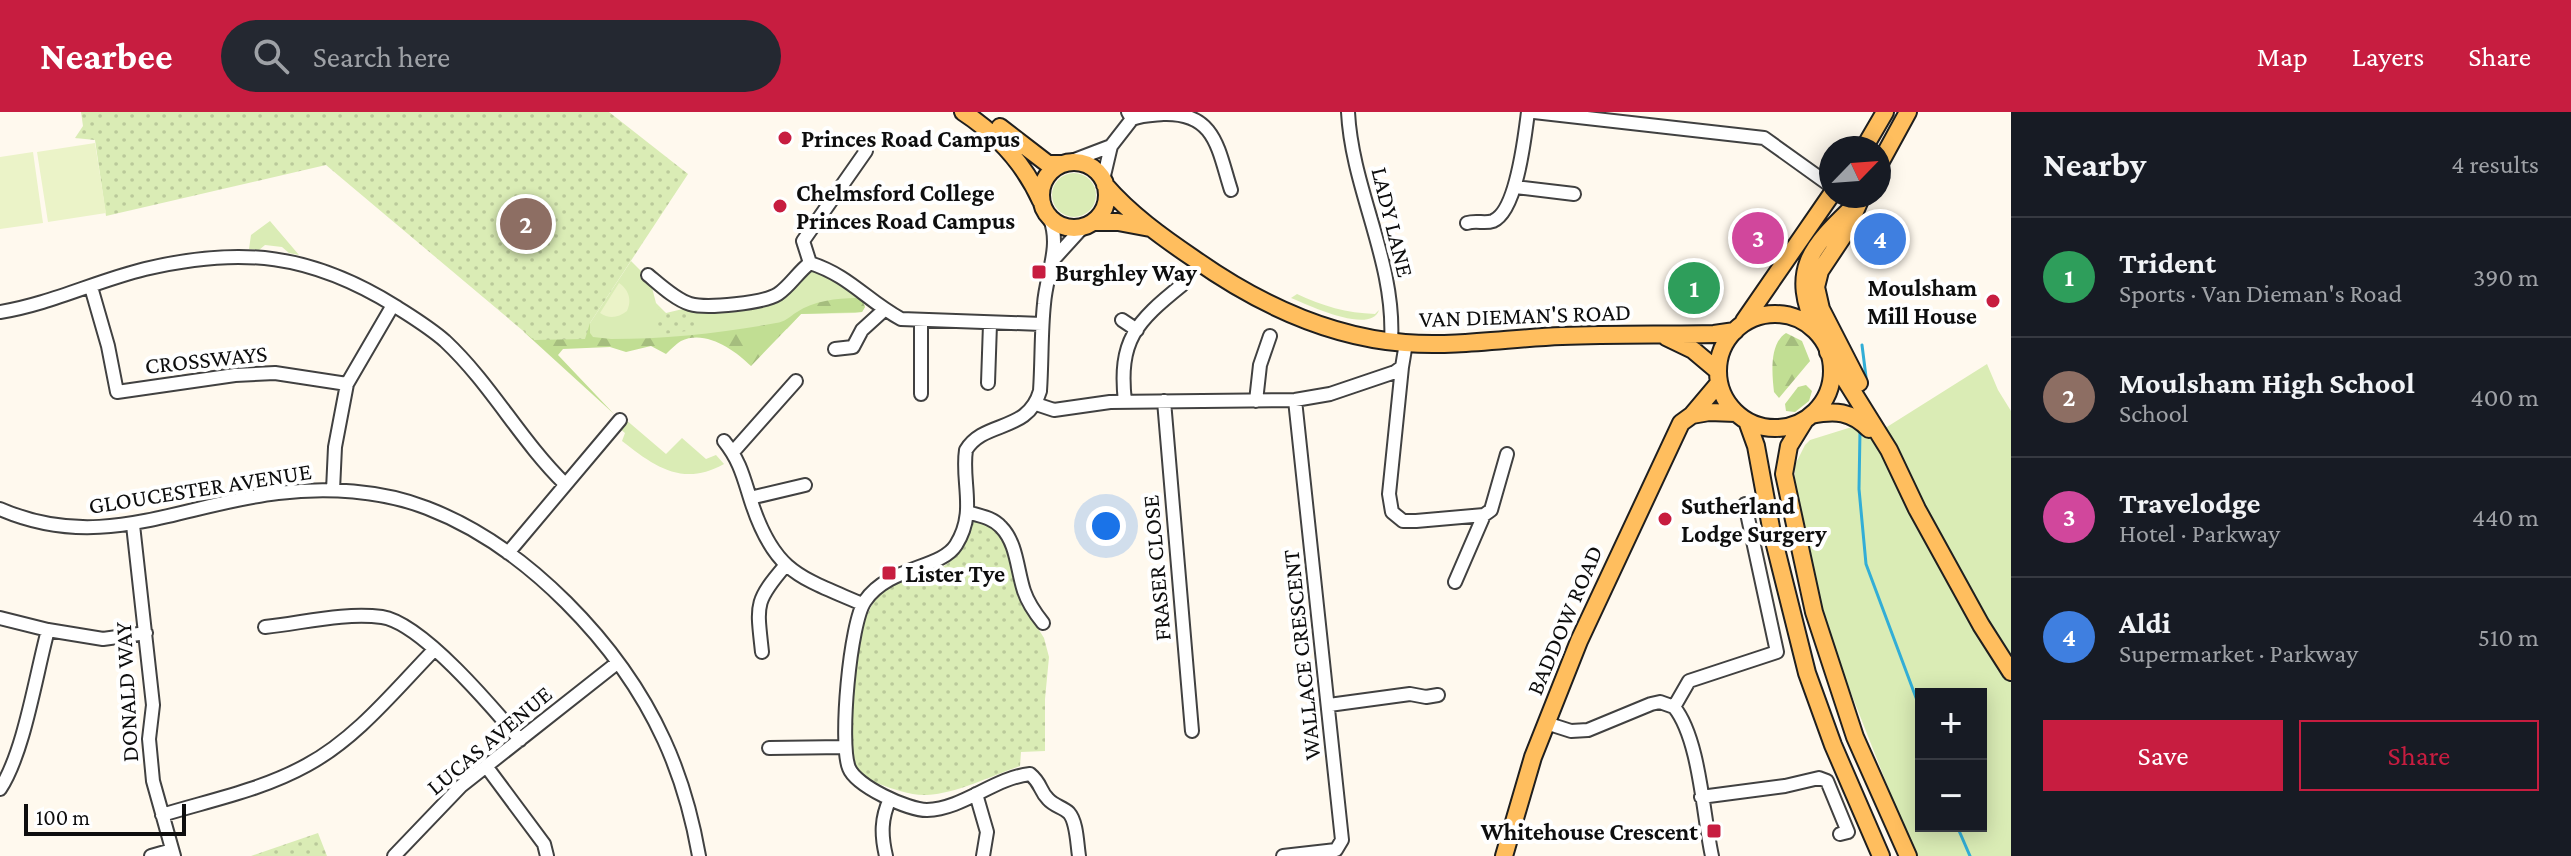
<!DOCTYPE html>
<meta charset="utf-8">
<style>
:root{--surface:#171b24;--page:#242831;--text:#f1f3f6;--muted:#9ea1a6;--line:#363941;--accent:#c71d40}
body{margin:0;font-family:"Crimson Pro",serif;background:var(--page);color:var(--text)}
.controls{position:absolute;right:24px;bottom:24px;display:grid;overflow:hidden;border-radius:0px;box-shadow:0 4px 20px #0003}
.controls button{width:72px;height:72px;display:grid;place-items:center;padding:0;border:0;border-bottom:2px solid var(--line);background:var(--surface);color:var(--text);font:40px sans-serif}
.compass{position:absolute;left:1819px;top:24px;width:72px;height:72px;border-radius:50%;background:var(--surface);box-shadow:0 4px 20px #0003;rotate:65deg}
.scale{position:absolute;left:24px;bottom:20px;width:162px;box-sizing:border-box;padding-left:8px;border:4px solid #0e0e0e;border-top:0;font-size:22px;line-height:28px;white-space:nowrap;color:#0e0e0e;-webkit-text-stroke:6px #fff;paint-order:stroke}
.you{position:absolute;left:1106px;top:414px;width:28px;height:28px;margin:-20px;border:6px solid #fff;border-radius:50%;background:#1a73e8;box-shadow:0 0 0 12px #1a73e833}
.badge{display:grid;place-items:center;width:52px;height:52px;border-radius:50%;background:var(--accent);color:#fff;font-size:26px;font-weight:700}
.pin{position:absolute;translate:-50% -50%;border:4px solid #fff;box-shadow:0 2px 8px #0006}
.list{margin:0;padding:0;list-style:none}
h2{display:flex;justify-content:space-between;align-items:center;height:104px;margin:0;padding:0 32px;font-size:34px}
h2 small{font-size:26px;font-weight:400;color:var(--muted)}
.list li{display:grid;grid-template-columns:52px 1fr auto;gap:24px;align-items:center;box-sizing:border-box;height:120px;padding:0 32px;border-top:2px solid var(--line)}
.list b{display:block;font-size:30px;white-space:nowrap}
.list p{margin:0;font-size:26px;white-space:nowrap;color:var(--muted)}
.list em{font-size:26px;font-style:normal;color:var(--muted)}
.actions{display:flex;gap:16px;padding:24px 32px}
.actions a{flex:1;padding:18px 0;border:2px solid var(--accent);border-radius:0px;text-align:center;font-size:28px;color:var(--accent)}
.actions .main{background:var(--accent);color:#fff}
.icon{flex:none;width:44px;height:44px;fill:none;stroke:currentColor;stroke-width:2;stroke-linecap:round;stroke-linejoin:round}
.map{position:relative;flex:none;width:2011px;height:744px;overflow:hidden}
header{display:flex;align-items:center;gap:48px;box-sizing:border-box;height:112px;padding:0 40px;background:var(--accent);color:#fff}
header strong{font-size:38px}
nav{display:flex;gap:44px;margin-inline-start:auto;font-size:28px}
.search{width:560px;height:72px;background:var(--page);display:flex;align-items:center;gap:20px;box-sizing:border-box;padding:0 28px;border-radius:44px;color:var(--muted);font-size:30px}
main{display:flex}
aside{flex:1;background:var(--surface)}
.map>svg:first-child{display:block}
</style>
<header>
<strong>Nearbee</strong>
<div class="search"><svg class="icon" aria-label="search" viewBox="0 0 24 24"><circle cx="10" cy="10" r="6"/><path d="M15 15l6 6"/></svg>Search here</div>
<nav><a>Map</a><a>Layers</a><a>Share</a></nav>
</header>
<main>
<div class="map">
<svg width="2011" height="744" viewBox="0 0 2011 744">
<defs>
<pattern id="forest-firs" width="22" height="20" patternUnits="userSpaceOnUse" patternTransform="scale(2)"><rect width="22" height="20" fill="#c1de93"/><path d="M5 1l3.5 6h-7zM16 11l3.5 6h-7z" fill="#a5bd7e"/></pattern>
<pattern id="park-dots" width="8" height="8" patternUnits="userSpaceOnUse" patternTransform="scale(2)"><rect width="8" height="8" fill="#daecb5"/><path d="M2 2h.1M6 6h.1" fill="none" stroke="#bac99a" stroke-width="1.8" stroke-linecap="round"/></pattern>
</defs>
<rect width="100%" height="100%" fill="#fff9ee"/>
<path fill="#daecb5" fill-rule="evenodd" d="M1052 83a22 22 0 1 1 44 0a22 22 0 1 1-44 0Z
M270 109 299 143 289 141 282 135 265 133 259 138 249 137 251 123Z
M631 149 650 168 656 191 666 201 687 196 763 193 808 159H821L860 182 865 195 862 200 855 201 801 202 787 217 591 233 585 227 590 211Z
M1297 182C1322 194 1347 201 1375 202L1379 198C1371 223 1308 193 1291 186Z
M1987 252 1998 278 2011 299V744H1915L1831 530 1794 392 1795 353 1805 333 1810 328 1855 314 1861 315 1871 325ZM1921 582H1981V714H1921Z
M625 307 666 342 682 326 706 347 716 343 724 352C683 375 655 355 622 329L625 321 619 316Z"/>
<path fill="url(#forest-firs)" d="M856 186 862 188 865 195 862 200 801 202 751 254C735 238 705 217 681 229 676 232 670 238 666 242L651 234 626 240 610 235 563 237 558 243 614 302 524 220 555 221 590 211V221L593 225 611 227C665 227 722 221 776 211 785 210 789 205 797 200 813 189 837 186 856 186Z
M1786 221 1802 229 1810 249 1779 286 1774 280C1772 262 1769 232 1786 221Z
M1806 273 1812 279 1809 289 1795 300 1786 299 1785 292 1798 275Z"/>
<path fill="url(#park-dots)" d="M81 0H609L688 62 590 211 585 227 534 228 326 53 106 104 95 28 75 26 83 14Z
M658 197C669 205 678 201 689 198L698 209 694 218 657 223 654 203Z
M973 408 987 411 999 421 1007 435 1024 494 1044 526 1049 545 1045 587V639L1021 640 1020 654C990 664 958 681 927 683 912 684 893 677 879 672 870 669 859 664 856 655 850 641 852 621 852 606 851 576 856 526 869 499 894 447 951 488 973 408Z
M318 721 327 744H251Z"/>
<path fill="#ebf3c8" d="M95 31 106 101 48 110 37 40Z
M33 40 43 111 0 117V45Z
M619 171C629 178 632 188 627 199 618 206 609 207 600 201Z"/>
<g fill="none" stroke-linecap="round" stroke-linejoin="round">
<path stroke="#32aed6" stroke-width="3" d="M1862 233 1866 265
M1860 319 1859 377 1866 452 1921 599
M1957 714 1970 744"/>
<defs>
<path id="minor" d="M1128 0 1132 7C1142 3 1152 3 1163 2 1216 0 1218 38 1231 78
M1348 0C1352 78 1396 150 1391 230
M1534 0 1764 26 1831 74
M1069 50 1111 34 1132 7
M1103 68 1111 34
M1515 75 1574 82
M1050 107C1061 135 1046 163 1044 192 1041 221 1042 249 1040 279 1028 321 984 308 966 338 961 370 977 400 956 433 941 457 889 454 865 489 850 510 839 632 849 656 856 674 908 698 927 698 963 697 994 666 1030 662 1042 672 1039 678 1048 687 1054 694 1063 695 1069 701 1077 710 1077 732 1079 744
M1467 111C1476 108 1485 112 1493 109 1517 99 1525 23 1528 0
M1053 148 1083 115
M810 151 803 129 866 39
M648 163C660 173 676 188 690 192 707 197 764 191 778 182 790 174 798 160 810 151 850 164 866 188 901 207L1042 212
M91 175 108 234 117 280 235 263 275 261 347 272
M0 200C50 192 96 169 145 157 242 134 311 142 395 194 412 205 429 215 445 229 491 272 520 328 565 372
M1122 208 1137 218
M921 209V282
M835 237 853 235 862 218 884 198
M1402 255 1389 382 1392 400 1403 409H1416L1484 403 1491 398 1507 342
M988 271 990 212
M1164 289 1192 619
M1256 289 1260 253 1270 224
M1125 290C1118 228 1136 210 1182 173
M1036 292 1054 298 1110 290 1295 288 1330 282 1395 260 1402 255 1406 231
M724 329C741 350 744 368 752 392 775 461 800 465 862 492
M733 340 796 269
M333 378 335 335 347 272 393 193
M750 386 805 373
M0 397C101 441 178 393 278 381 326 375 381 378 427 396 526 434 620 532 664 628 681 665 692 704 699 744
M967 400C979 404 992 405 1001 415 1017 431 1017 458 1024 479 1028 491 1035 501 1043 511
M133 413 153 593 149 627 153 669 174 744
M508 441 620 308
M1455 470 1484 403
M0 506 48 518 103 527 146 521
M265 515C303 511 344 500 382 505 422 511 494 597 520 628
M762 540C757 493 754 490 785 454
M1329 593 1410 582 1426 585 1438 583
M1674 595 1689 569 1777 540 1745 392
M1546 611 1571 619 1588 618 1651 592 1660 590 1674 595C1700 627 1703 704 1712 744
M769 636 845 635
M486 654 544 732 547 744
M0 677C24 641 36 562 48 518
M976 682 987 720 983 744
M1701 685 1785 674 1819 666 1827 669 1848 720 1840 722
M162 703C211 688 262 678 307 653 357 626 395 578 434 538
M151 744 172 738
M394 744 461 674 617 551
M886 744C881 723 881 706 890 687
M1283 744 1336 738 1342 728 1295 288"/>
<path id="major" d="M963 0C998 23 1024 51 1041 89
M1000 15 1048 52H1062
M1864 36 1885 0
M1041 83a33 33 0 1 1 66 0a33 33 0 1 1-66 0Z
M1879 53 1908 0
M1105 73C1130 102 1162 125 1193 146 1255 190 1328 225 1405 231 1457 235 1510 226 1562 224 1613 222 1664 223 1714 222L1735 219
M1093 110H1118L1150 116
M1718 259a57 57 0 1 1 114 0a57 57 0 1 1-114 0Z
M1744 209 1831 83
M1817 219C1789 158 1810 136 1854 94
M1666 225 1693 238 1718 259
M1828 240 1889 338 1917 397 1981 513 2011 560
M1859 271 1821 197 1816 175 1820 159 1846 120 1860 88
M1692 303 1709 300 1736 301
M1811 303C1835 298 1851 299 1869 317
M1805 308 1789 334 1784 362 1814 500 1855 625 1908 744
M1747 309 1756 334 1772 421 1807 561 1833 633 1881 744
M1504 744 1533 645 1579 529 1681 311 1692 303 1719 271"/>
</defs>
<use href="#minor" stroke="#414141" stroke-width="16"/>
<use href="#major" stroke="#1f1f1f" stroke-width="20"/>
<use href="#minor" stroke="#fff" stroke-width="12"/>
<use href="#major" stroke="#ffbe5e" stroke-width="16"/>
</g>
<g fill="#c71d40" stroke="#fff" stroke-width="3">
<circle cx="785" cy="26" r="8"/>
<circle cx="780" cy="94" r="8"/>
<rect x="1031" y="152" width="16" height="16" rx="4"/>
<circle cx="1993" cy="189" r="8"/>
<circle cx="1665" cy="407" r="8"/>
<rect x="881" y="453" width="16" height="16" rx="4"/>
<rect x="1706" y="711" width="16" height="16" rx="4"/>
</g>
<g text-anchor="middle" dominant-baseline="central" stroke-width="8" stroke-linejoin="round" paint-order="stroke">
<g font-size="24" font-weight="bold" fill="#0e0e0e" stroke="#fff" text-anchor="start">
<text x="801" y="26">Princes Road Campus</text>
<text x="796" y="80">Chelmsford College<tspan x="796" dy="28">Princes Road Campus</tspan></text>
<text x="1055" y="160">Burghley Way</text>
<text x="1977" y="175" text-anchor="end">Moulsham<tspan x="1977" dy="28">Mill House</tspan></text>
<text x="1681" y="393">Sutherland<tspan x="1681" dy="28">Lodge Surgery</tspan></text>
<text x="905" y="461">Lister Tye</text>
<text x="1698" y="719" text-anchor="end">Whitehouse Crescent</text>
</g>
<g font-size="24" fill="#0e0e0e" stroke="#fff">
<text transform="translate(1393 110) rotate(76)">LADY LANE</text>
<text transform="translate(1525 203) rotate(-2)">VAN DIEMAN'S ROAD</text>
<text transform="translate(206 247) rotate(-6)">CROSSWAYS</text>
<text transform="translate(200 376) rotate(-9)">GLOUCESTER AVENUE</text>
<text transform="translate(1156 456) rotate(-95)">FRASER CLOSE</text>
<text transform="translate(1564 508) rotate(-67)">BADDOW ROAD</text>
<text transform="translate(1301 543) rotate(-96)">WALLACE CRESCENT</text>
<text transform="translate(126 580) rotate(-93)">DONALD WAY</text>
<text transform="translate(489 628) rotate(-40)">LUCAS AVENUE</text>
</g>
</g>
</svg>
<div class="controls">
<button>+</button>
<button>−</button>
</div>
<svg class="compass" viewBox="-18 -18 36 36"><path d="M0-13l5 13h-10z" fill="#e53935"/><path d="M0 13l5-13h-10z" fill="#9ea1a6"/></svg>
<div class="scale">100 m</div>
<div class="you"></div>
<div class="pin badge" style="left:1694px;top:176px;background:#2e9e5b">1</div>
<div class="pin badge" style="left:526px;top:112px;background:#8d6e63">2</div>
<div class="pin badge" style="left:1758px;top:126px;background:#d1479c">3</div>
<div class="pin badge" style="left:1880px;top:127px;background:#3f7fe0">4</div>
</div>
<aside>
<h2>Nearby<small>4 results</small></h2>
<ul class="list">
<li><span class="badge" style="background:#2e9e5b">1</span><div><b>Trident</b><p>Sports · Van Dieman's Road</p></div><em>390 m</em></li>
<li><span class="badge" style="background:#8d6e63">2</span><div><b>Moulsham High School</b><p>School</p></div><em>400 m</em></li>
<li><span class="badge" style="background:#d1479c">3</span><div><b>Travelodge</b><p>Hotel · Parkway</p></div><em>440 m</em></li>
<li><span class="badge" style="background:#3f7fe0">4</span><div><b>Aldi</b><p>Supermarket · Parkway</p></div><em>510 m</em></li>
</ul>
<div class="actions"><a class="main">Save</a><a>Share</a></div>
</aside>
</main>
